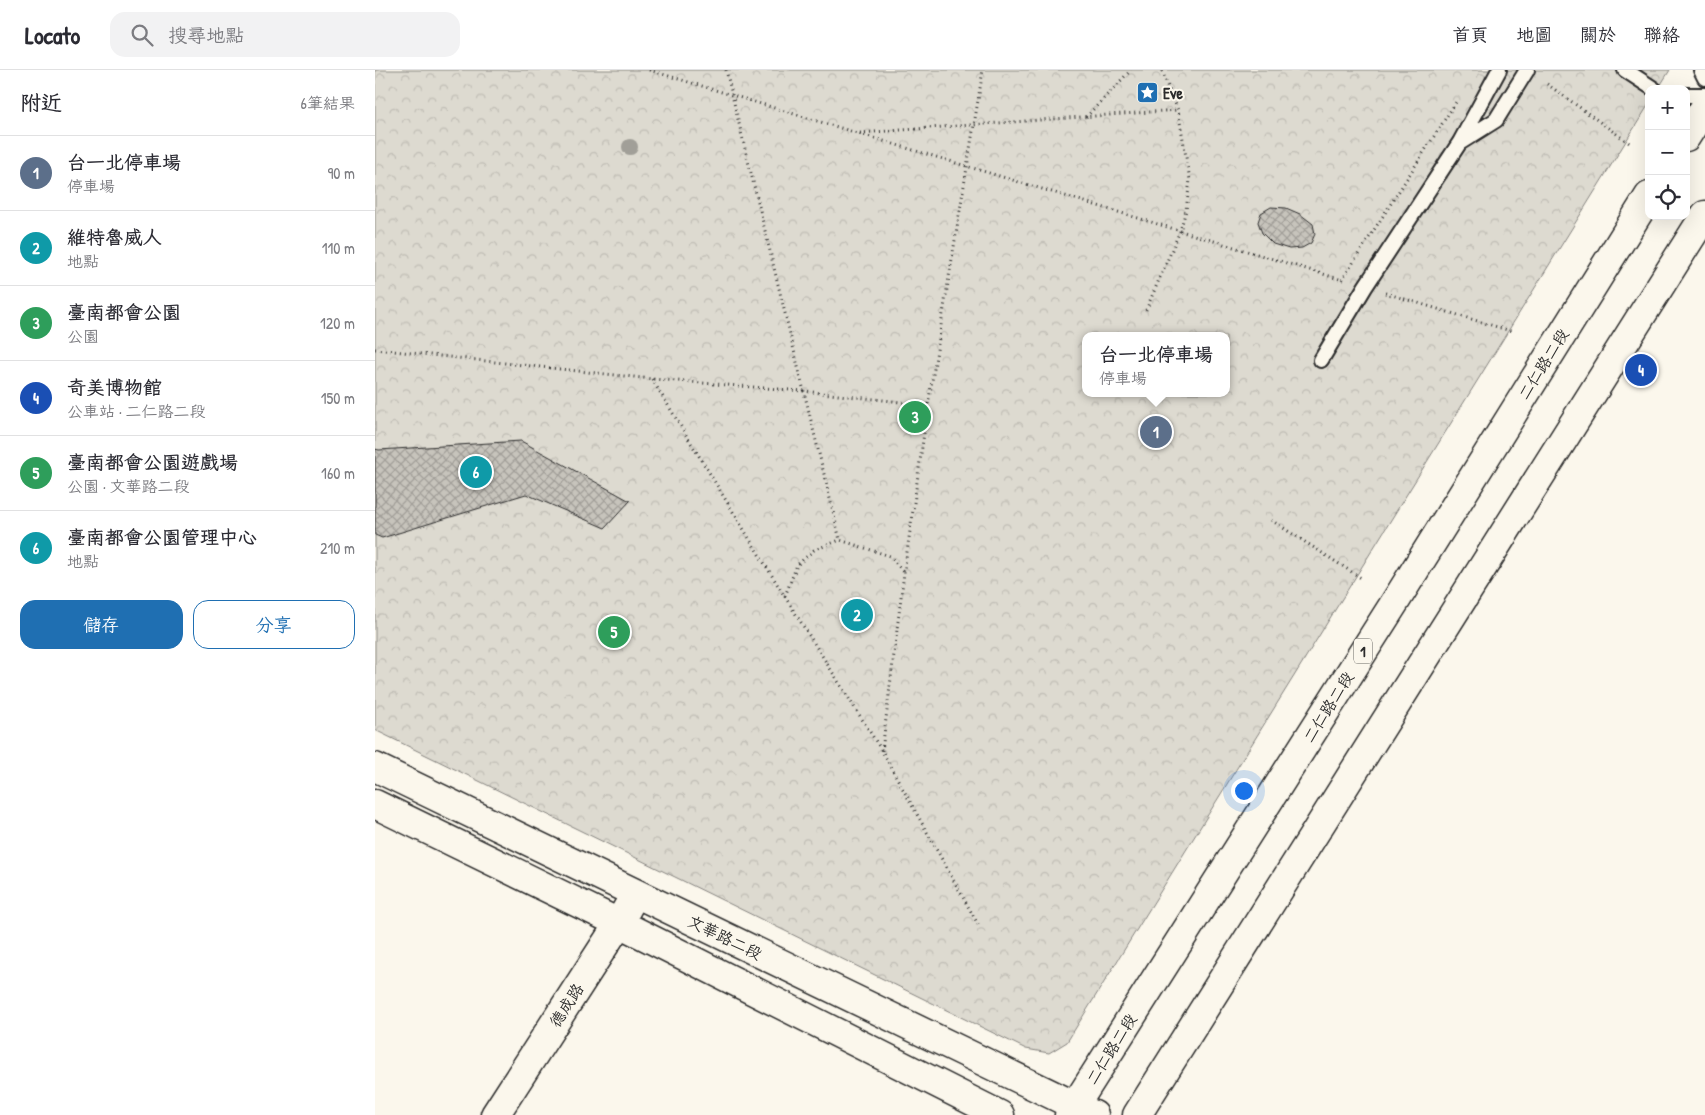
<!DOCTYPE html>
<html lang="zh-TW">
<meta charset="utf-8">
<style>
:root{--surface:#fff;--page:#f2f2f3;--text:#2b2b33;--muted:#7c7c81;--line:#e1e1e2;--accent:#1f6fb2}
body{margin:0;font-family:"Patrick Hand","LXGW WenKai TC",sans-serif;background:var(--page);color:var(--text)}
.controls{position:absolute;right:15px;top:15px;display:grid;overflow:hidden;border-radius:10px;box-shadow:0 5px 20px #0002}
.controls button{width:45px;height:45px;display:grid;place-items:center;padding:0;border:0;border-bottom:1px solid var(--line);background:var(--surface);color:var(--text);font:25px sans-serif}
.you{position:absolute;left:868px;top:720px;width:18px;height:18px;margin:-12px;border:4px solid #fff;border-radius:50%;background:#1a73e8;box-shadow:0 0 0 8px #1a73e833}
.badge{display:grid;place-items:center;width:32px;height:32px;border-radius:50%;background:var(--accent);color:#fff;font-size:16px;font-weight:700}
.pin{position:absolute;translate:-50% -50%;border:2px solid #fff;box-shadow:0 1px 5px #0006}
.popup{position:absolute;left:707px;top:262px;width:148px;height:65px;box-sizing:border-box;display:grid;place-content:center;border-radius:10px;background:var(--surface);filter:drop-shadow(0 1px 4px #0005);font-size:16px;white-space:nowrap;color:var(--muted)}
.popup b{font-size:19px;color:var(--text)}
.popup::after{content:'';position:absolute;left:50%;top:100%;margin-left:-10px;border:10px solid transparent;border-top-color:var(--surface)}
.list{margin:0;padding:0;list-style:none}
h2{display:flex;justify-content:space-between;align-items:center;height:65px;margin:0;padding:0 20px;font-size:21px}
h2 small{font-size:16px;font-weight:400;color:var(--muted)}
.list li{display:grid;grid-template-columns:32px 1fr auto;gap:15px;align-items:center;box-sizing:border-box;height:75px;padding:0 20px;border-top:1px solid var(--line)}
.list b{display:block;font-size:19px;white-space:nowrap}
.list p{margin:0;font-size:16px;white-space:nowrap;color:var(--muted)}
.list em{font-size:16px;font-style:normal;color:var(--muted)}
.actions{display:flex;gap:10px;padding:15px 20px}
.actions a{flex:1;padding:11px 0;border:1px solid var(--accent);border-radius:15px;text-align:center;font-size:18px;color:var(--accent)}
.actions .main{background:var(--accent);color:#fff}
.icon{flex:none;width:28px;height:28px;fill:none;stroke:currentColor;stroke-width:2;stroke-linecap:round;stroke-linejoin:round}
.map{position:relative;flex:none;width:1330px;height:1045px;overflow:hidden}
header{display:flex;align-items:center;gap:30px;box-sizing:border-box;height:70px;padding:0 25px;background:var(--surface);border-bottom:1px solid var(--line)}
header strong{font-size:24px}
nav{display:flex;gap:28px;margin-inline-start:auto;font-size:18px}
.search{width:350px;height:45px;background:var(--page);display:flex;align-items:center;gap:12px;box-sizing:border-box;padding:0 18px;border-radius:15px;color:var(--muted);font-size:19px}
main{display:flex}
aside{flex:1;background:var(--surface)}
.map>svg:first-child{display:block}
</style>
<header>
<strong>Locato</strong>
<div class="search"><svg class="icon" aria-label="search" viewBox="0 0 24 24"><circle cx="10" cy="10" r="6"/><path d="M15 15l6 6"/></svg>搜尋地點</div>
<nav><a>首頁</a><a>地圖</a><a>關於</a><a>聯絡</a></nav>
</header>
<main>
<aside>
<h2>附近<small>6筆結果</small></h2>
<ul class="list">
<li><span class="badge" style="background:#5c6f8a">1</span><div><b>台一北停車場</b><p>停車場</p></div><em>90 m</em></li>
<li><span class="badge" style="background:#0f9aa8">2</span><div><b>維特魯威人</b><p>地點</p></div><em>110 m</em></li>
<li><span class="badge" style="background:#2e9e5b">3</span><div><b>臺南都會公園</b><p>公園</p></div><em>120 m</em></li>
<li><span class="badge" style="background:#1a4fb4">4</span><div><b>奇美博物館</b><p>公車站 · 二仁路二段</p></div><em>150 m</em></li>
<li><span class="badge" style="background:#2e9e5b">5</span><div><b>臺南都會公園遊戲場</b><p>公園 · 文華路二段</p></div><em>160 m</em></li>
<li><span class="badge" style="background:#0f9aa8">6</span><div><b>臺南都會公園管理中心</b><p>地點</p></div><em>210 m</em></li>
</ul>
<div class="actions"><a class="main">儲存</a><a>分享</a></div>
</aside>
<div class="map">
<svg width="1330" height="1045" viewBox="0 0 1330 1045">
<defs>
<pattern id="park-crowns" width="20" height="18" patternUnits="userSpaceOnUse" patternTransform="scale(1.25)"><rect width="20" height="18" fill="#dddad0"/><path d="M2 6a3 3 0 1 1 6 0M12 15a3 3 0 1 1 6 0" fill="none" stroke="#bebbb3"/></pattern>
<pattern id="building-cross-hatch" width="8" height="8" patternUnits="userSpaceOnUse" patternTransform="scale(1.25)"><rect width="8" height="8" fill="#c7c4bc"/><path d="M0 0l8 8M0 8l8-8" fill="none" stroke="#a29f99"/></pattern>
</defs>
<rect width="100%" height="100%" fill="#fbf7ec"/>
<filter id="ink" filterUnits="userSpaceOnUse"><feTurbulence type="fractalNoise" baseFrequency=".02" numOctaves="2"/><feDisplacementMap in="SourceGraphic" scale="10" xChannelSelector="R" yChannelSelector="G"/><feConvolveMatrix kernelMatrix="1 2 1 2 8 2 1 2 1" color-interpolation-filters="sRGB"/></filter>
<g filter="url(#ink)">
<path fill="url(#park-crowns)" stroke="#84827e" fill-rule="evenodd" d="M0 0H1295L1283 19H1274V34L692 972 674 983 651 979 0 660ZM711 266H851V323H711Z"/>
<path fill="url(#building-cross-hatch)" stroke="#2b2b2b" d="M896 137 911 138 925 144 938 154 940 164 936 173 927 178 914 179 898 174 887 163 883 152 886 143Z
M146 371 255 431 230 458 151 424 7 468 0 465V379L4 380Z"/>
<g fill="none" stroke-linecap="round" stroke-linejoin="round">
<defs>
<path id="lane" d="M1250 0 1279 19
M1326 0 1330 8
M1311 25H1330
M1086 72 1121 50 1152 0
M946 290 990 217 1085 72 1124 0"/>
<path id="street" d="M120 1045 244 853 260 824"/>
<path id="secondary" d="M0 697 719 1045
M0 734 244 853 625 1045"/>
<path id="primary" d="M1311 67 1330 37
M694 1045 1020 532 1274 126
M762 1045 1330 145"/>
</defs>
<use href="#lane" stroke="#2b2b2b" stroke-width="18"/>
<use href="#street" stroke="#2b2b2b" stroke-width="31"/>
<use href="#secondary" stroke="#2b2b2b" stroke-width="31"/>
<use href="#primary" stroke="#2b2b2b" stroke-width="31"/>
<path stroke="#2b2b2b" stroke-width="3" stroke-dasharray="1 4" stroke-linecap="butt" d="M274 0 971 211
M351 0 465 470
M1172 14 1257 75
M711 47 756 0
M485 63 803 40
M967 210 1081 32
M1010 223 1139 262
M771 240 805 161 811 140 815 110 803 40 793 17 787 0
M0 279 277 309 428 321 553 335
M277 309 410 527 507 681 605 858
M896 450 986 508
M410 526 422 495 439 480 465 470 515 486 529 503
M507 681 529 503 553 335 608 0"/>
<use href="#lane" stroke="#fbf7ec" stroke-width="14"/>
<use href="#street" stroke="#fbf7ec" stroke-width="28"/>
<use href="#secondary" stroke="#fbf7ec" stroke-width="28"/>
<use href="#primary" stroke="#fbf7ec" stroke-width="28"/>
</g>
<circle fill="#a19f98" cx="255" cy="77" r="8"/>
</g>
<defs>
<symbol id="sight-square" viewBox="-11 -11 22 22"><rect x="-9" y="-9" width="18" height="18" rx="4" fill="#1f6fb2" stroke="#fbf7ec"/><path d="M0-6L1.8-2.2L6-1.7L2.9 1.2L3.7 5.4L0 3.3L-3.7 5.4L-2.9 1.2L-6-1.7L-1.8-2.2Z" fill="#fff"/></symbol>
</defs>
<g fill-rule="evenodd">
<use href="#sight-square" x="760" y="10" width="25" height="25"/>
</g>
<g text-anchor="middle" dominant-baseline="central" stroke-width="4" stroke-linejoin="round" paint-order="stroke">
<rect fill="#fbf7ec" stroke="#696865" stroke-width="1" x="979" y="568.5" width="18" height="25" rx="4"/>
<g font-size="15" font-weight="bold" fill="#2b2b2b">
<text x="988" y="581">1</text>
</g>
<g font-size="16" font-weight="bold" fill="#2b2b2b" stroke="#fbf7ec" text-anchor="start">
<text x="788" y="23">Eve</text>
</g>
<g font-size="16" fill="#2b2b2b" stroke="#fbf7ec">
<text transform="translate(1168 294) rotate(-58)">二仁路二段</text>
<text transform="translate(953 637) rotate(-58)">二仁路二段</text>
<text transform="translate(350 867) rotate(26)">文華路二段</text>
<text transform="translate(191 935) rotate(-57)">德成路</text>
<text transform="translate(736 979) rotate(-58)">二仁路二段</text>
</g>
</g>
</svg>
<div class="controls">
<button>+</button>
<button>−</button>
<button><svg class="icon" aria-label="locate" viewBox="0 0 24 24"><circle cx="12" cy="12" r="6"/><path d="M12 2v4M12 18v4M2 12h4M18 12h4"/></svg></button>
</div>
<div class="you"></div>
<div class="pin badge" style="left:781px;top:362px;background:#5c6f8a">1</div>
<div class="popup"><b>台一北停車場</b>停車場</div>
<div class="pin badge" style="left:482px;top:545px;background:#0f9aa8">2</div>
<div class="pin badge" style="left:540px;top:347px;background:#2e9e5b">3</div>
<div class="pin badge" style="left:1266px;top:300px;background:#1a4fb4">4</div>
<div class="pin badge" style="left:239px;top:562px;background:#2e9e5b">5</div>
<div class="pin badge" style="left:101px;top:402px;background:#0f9aa8">6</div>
</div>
</main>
